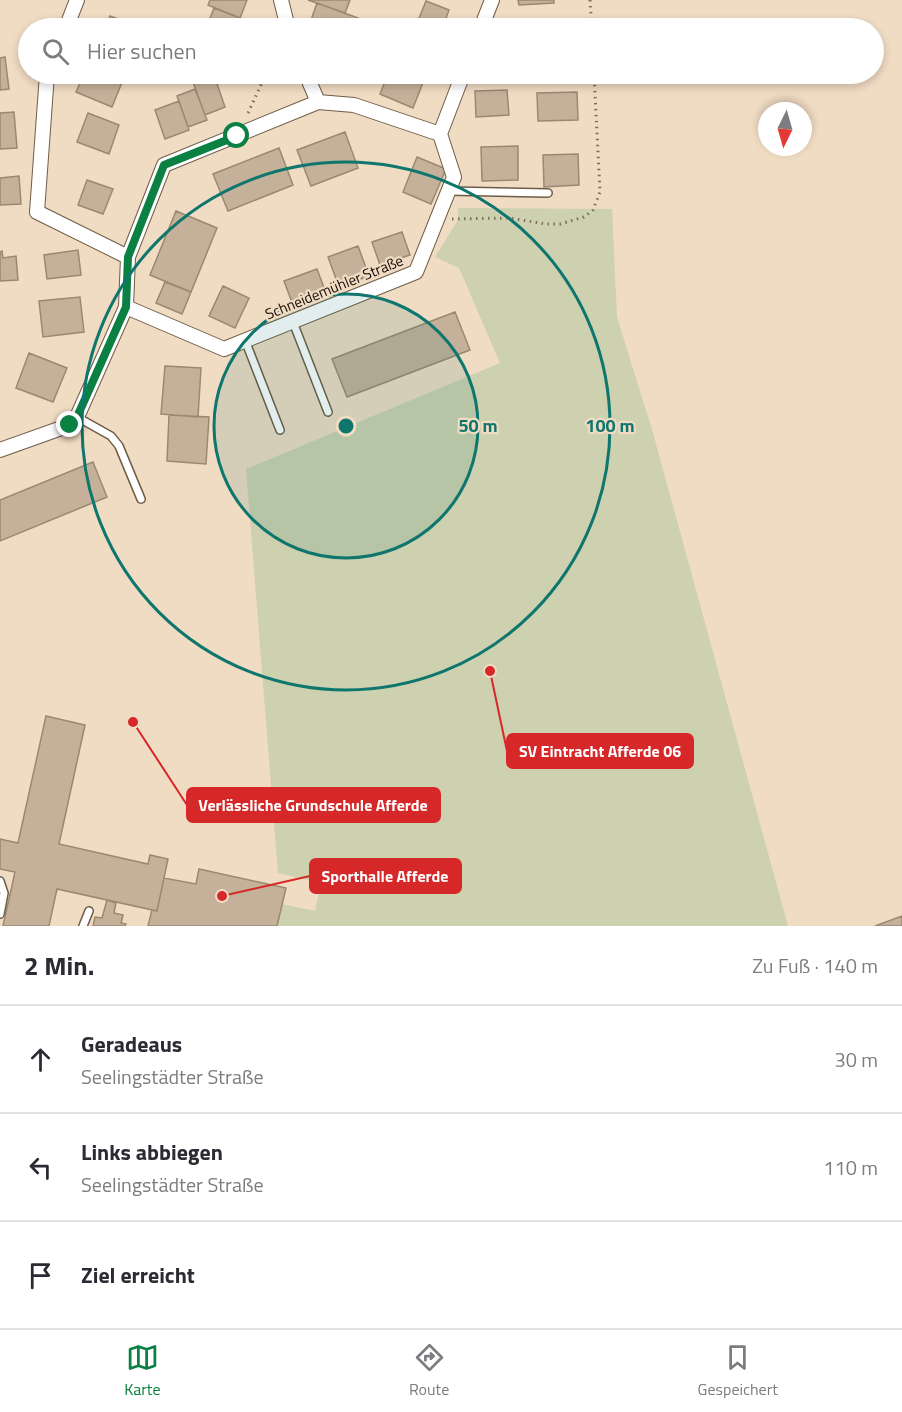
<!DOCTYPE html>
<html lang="de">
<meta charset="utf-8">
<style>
:root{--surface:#fff;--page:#f2f2f3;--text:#2b2b33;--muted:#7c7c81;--line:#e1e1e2;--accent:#0b8043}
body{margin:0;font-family:"Titillium Web",sans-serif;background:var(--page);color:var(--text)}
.compass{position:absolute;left:758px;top:102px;width:54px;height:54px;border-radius:50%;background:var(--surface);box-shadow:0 3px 9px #0003;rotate:185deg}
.stop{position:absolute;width:18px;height:18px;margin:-14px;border:4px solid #0b8043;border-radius:50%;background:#fff}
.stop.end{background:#0b8043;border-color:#fff;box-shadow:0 2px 6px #0008}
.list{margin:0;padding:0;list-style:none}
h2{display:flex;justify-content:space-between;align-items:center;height:78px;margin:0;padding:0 24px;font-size:26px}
h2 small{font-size:20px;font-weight:400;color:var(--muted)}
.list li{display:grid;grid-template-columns:39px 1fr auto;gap:18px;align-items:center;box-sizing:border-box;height:108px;padding:0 24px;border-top:2px solid var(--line)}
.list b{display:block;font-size:22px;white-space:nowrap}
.list p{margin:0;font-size:20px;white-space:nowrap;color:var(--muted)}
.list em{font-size:20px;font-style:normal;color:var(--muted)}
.icon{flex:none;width:33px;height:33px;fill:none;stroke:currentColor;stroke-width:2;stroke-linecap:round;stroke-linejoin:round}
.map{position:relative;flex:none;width:902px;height:926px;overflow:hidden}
.search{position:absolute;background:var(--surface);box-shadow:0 3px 9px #0003;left:18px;right:18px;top:18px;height:66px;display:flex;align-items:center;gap:15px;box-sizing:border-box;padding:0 21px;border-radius:33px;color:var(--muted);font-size:22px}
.sheet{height:402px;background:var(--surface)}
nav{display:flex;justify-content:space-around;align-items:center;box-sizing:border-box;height:84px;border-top:2px solid var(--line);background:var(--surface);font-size:16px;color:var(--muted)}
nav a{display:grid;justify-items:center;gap:3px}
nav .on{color:var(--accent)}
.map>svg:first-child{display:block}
</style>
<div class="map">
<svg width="902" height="926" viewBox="0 0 902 926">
<rect width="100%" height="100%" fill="#f0dbc3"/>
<path fill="#cdd1af" d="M458 208 612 209 617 317 653 433 788 926H277L282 904 315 911 321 883 278 873 246 469 500 363 459 268 435 257 458 220Z"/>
<path fill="#c5b19a" stroke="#9b8871" stroke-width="1.5" d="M210 0H247L240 18 208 5Z
M308 0H350L345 13Z
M518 0H554V3L519 5Z
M426 1 449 10 445 21 459 28H415Z
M317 3 358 18 355 28H334L311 20Z
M214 8 245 20 242 28H212L207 26Z
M110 16 140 27 139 28H105Z
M576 25V28H520V27Z
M5 57 9 89 0 90V58Z
M84 74 125 75 112 107 76 92Z
M388 74H408L424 80 413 108 380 94Z
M214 75 225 107 205 115 193 82Z
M195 89 207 120 188 127 177 96Z
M507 90 509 115 476 117 475 91Z
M577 92 578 120 538 121 537 93Z
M179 101 189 130 165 139 155 110Z
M14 112 17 148 0 149V113Z
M88 113 119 125 109 154 77 142Z
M345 132 358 168 311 186 297 150Z
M518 146V180L482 181 481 147Z
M279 148 293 185 228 211 213 174Z
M578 154 579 185 544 187 543 155Z
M417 157 446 169 431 204 403 192Z
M19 176 21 204 0 205V178Z
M87 180 113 189 103 214 78 205Z
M176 211 217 228 191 292 150 275Z
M402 232 410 255 380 265 372 242Z
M358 246 369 276 339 287 328 257Z
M78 250 81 275 47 279 44 255Z
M2 251 3 258 16 256 18 280 0 281V252Z
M317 269 326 293 293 305 284 281Z
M165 282 191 292 182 314 156 303Z
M223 286 249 298 235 328 209 316Z
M80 297 84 332 43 337 39 301Z
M455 312 470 350 347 397 332 359Z
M29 353 67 368 53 402 16 388Z
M165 366 201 368 198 417 161 414Z
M169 415 209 417 206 464 167 461Z
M93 462 107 497 0 541V500Z
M46 716 85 725 59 844 148 864 150 855 168 859 157 911 57 889 49 926H3L15 872 0 869V839L18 843Z
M199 869 286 888 277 926H148L152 910 157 911 164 878 196 884Z
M107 900 116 903 114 913 123 915 121 923 126 924 125 926H93L95 917 102 918Z
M902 916V926H875Z"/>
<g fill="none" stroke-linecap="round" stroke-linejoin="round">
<defs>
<path id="lane" d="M449 191 548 193
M293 322 328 412
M245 340 280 430
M77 417 111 436 119 446 141 499
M0 881 4 893 0 914
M83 926 89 911"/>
<path id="street" d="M281 0 288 28
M66 28 77 0
M481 28 492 0
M47 74 37 212 128 257
M318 102 354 105 440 134
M126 307 224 349 416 272 454 177 440 134 463 74
M0 450 70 425 77 417 126 307 128 257 164 165 318 102 306 74"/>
</defs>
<use href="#lane" stroke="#6e5c46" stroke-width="10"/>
<use href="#street" stroke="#6e5c46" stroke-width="16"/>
<path stroke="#7a6c5e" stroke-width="3" stroke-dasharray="1.5 4.5" stroke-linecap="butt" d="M590 0 592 28
M248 113 266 74
M452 219 509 218 546 224H560L584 217 593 210 600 192 594 74"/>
<use href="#lane" stroke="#fff" stroke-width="7"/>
<use href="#street" stroke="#fff" stroke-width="14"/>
</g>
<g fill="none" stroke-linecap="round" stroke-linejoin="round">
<path stroke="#0b8043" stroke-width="8" d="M70 425 77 417 126 307 128 257 164 165 237 136"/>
</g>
<circle cx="346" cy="426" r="132" fill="#0f766e" fill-opacity=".12"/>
<g fill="none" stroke="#0f766e" stroke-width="3">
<circle cx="346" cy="426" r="132"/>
<circle cx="346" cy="426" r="264"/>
</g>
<g text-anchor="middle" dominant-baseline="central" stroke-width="4.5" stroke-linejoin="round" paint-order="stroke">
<g font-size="15" fill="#130c05" stroke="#f0dbc3">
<text transform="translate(334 287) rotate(-22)">Schneidemühler Straße</text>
</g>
</g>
<circle cx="346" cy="426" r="9" fill="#0f766e" stroke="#f0dbc3" stroke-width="3"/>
<g font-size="18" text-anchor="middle" font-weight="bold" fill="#0f766e" stroke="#f0dbc3" stroke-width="4.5" stroke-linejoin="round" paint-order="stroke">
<text x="478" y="432">50 m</text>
<text x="610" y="432">100 m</text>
</g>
<path fill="none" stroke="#d62828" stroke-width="2" d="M490 671L507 751M133 722L187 805M222 896L310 876"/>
<g fill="#d62828" stroke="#f0dbc3" stroke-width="2">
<circle cx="490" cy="671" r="6"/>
<circle cx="133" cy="722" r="6"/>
<circle cx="222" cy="896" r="6"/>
</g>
<g fill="#d62828" stroke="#d62828" stroke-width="2">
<rect x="507" y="734" width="186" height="34" rx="6"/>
<rect x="187" y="788" width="253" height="34" rx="6"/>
<rect x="310" y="859" width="151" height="34" rx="6"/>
</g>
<g font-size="16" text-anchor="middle" font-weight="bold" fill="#fff">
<text x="600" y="757">SV Eintracht Afferde 06</text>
<text x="313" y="811">Verlässliche Grundschule Afferde</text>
<text x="385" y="882">Sporthalle Afferde</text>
</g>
</svg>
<svg class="compass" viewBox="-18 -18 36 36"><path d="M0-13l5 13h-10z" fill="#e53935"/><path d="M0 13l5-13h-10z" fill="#7c7c81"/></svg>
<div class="stop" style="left:237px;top:136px"></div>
<div class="stop end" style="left:70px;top:425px"></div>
<div class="search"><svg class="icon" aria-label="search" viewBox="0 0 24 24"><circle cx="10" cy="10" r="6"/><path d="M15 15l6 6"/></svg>Hier suchen</div>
</div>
<section class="sheet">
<h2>2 Min.<small>Zu Fuß · 140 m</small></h2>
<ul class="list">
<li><svg class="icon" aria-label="ahead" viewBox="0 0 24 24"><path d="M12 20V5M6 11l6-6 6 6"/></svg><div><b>Geradeaus</b><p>Seelingstädter Straße</p></div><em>30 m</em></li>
<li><svg class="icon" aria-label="left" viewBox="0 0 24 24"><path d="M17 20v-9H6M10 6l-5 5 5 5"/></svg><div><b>Links abbiegen</b><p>Seelingstädter Straße</p></div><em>110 m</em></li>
<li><svg class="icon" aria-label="arrive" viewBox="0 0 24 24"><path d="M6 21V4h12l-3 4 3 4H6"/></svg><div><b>Ziel erreicht</b></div></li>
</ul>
</section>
<nav>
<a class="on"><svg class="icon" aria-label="map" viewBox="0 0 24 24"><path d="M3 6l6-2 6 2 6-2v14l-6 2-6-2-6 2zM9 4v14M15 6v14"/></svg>Karte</a>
<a><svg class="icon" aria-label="directions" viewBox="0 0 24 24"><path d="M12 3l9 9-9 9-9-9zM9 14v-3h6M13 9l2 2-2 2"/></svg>Route</a>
<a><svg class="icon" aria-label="saved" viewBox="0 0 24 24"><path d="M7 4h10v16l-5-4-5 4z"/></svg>Gespeichert</a>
</nav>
